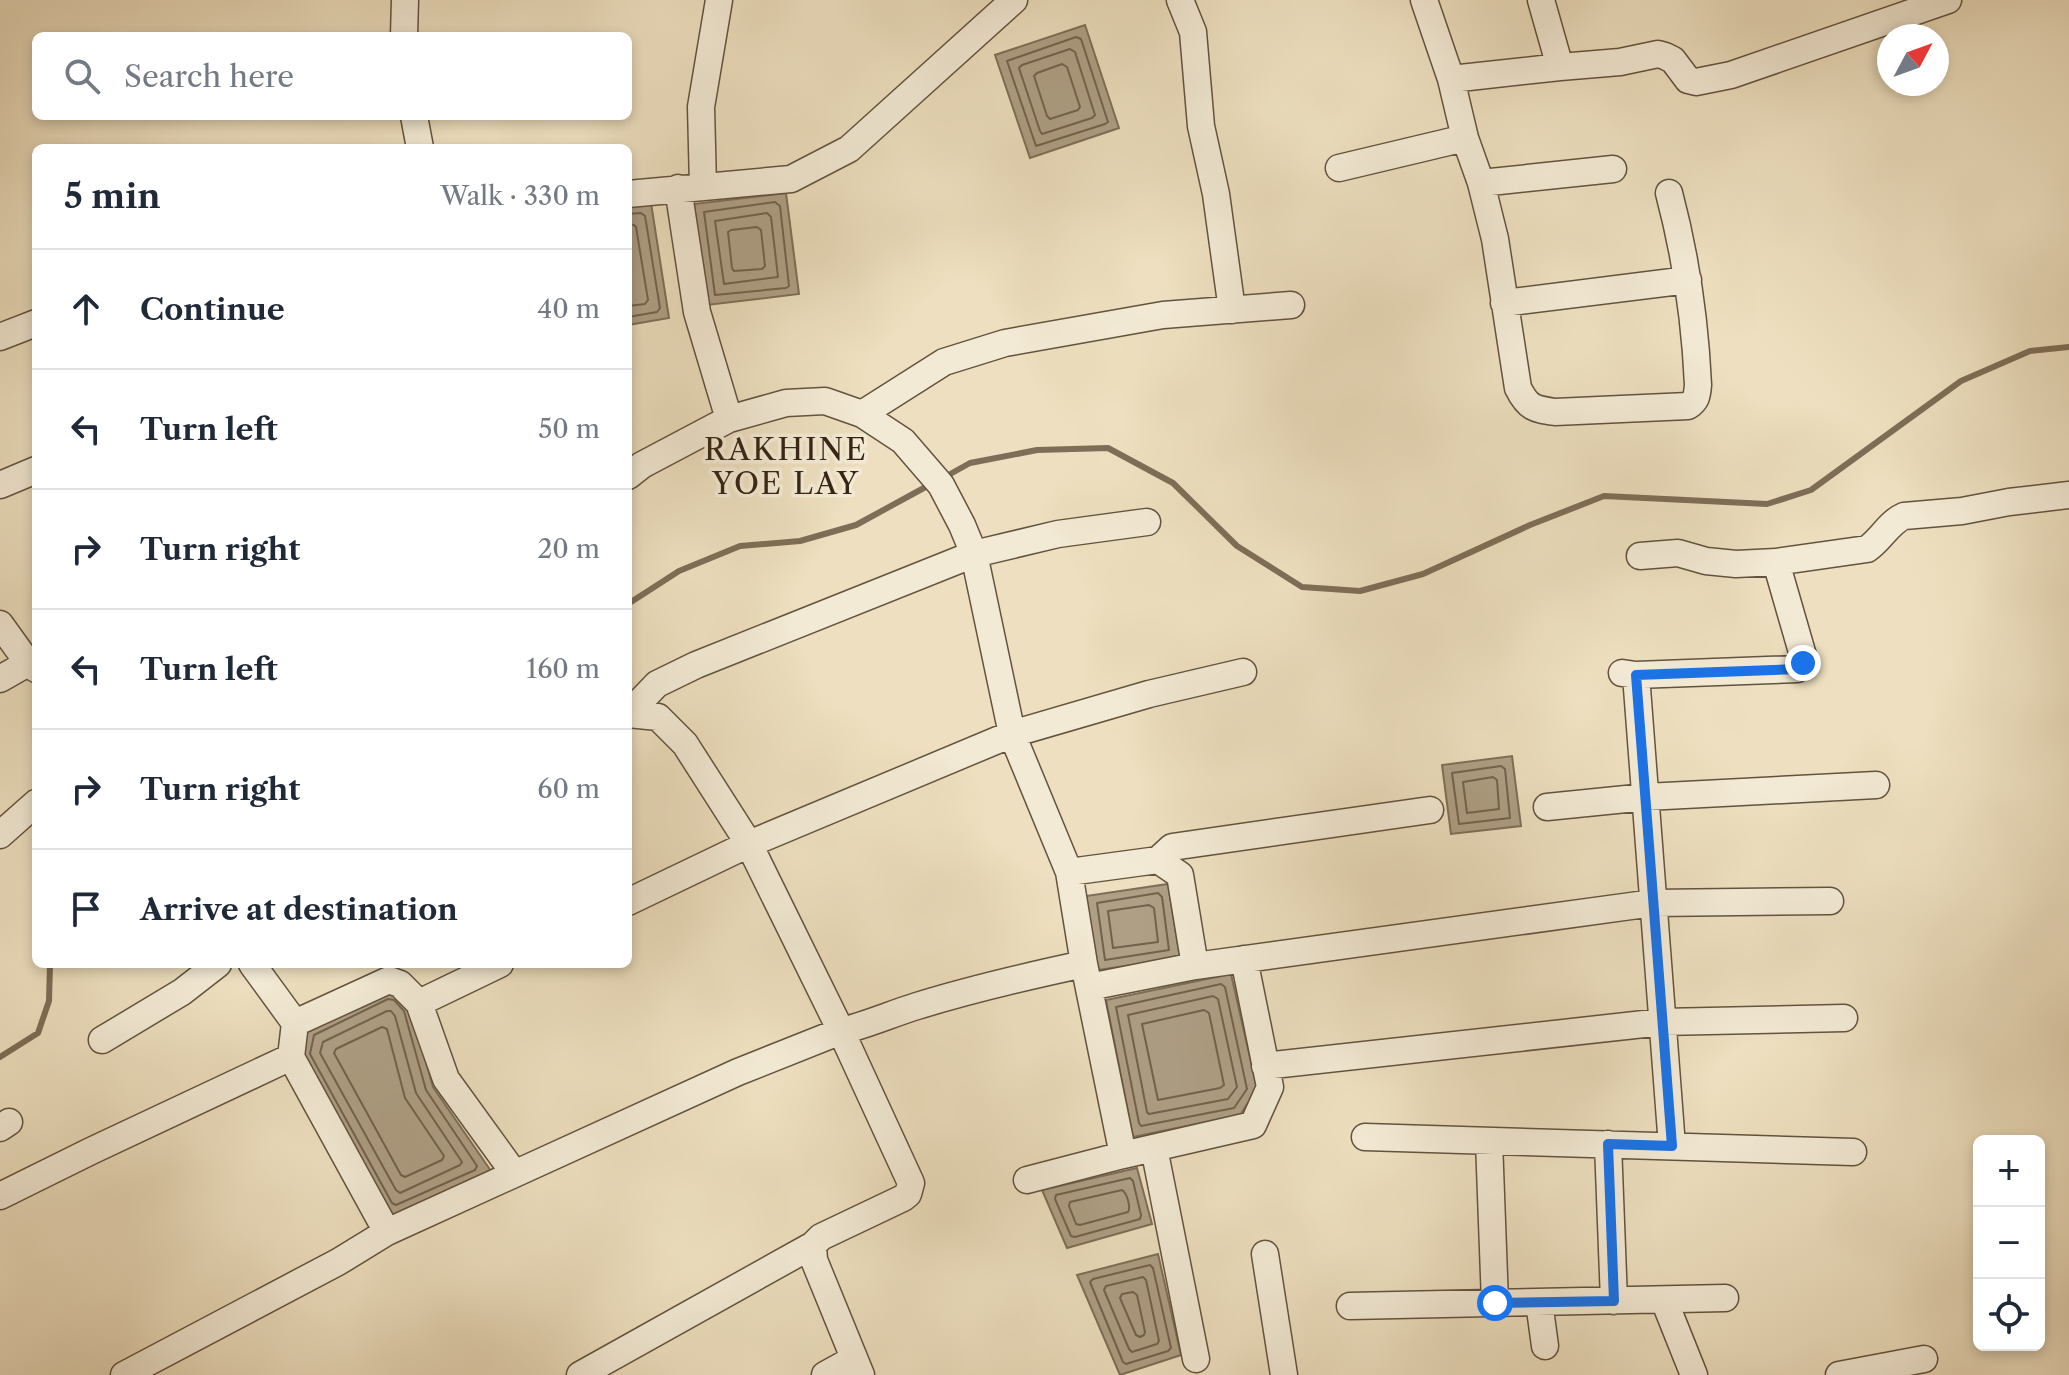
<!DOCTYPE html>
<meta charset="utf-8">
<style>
:root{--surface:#fff;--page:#f2f2f3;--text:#1f2937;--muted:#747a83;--line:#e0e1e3}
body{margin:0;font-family:"Libre Caslon Text",serif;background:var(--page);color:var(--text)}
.controls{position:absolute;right:24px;bottom:24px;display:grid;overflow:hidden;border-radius:12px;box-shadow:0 4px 12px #0003}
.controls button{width:72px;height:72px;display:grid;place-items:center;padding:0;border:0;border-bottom:2px solid var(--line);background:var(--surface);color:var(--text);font:40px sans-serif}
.compass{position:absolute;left:1877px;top:24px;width:72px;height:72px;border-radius:50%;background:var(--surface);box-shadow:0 4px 12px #0003;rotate:49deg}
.stop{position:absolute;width:24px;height:24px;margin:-18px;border:6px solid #1a73e8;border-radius:50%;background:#fff}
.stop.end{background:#1a73e8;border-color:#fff;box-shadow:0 2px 8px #0008}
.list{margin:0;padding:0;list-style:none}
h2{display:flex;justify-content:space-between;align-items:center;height:104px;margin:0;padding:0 32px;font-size:34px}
h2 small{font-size:26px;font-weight:400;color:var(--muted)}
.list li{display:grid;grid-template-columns:52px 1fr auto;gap:24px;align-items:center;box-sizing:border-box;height:120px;padding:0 32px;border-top:2px solid var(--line)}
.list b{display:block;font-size:30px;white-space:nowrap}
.list em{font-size:26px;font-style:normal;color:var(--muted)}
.icon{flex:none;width:44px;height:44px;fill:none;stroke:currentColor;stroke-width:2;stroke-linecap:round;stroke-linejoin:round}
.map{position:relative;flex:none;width:2069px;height:1375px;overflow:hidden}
.search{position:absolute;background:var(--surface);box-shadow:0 4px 12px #0003;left:32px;top:32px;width:600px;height:88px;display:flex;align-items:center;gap:20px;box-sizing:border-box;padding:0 28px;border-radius:12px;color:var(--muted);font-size:30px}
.panel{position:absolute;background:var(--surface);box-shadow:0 4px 12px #0003;left:32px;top:144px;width:600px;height:824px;border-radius:12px}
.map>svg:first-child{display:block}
</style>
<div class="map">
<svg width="2069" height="1375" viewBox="0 0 2069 1375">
<rect width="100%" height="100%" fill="#eddfbf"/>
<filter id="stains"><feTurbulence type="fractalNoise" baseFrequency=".0025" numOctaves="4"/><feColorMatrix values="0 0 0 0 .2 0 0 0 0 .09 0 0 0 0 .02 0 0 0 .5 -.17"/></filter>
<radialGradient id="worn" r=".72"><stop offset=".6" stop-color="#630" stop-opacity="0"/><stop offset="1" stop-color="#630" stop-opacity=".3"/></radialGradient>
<path fill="#ae9f85" stroke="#7e6e57" stroke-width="2" d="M1085 25 1119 128 1030 158 995 55Z
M786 193 799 294 707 305 694 204Z
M651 203 669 318 628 325V207Z
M1512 756 1521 826 1451 834 1442 765Z
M1168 884 1180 958 1098 970 1086 896Z
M1231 974 1257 1089 1240 1115 1133 1137 1106 1000Z
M389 990 411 1006 433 1087 491 1171 390 1217 301 1057 305 1030Z
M1137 1168 1152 1224 1067 1248 1042 1190Z
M1158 1254 1181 1355 1120 1375 1077 1275Z"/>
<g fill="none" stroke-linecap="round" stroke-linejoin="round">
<path stroke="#72624c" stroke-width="2" d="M1076 37 1081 39 1108 122 1105 124 1036 146 1007 61Z
M1070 49 1075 52 1095 115 1092 118 1042 134 1040 131 1019 68 1022 65Z
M1062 64 1067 67 1080 107 1078 110 1050 119 1047 116 1034 76 1037 73Z
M775 202 780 206 789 286 786 288 715 295 704 212Z
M767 213 771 217 778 277 724 284 715 221Z
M628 214 641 213 645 216 660 308 657 312 628 317
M628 224 634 225 636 227 648 300 645 304 628 306
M757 227 761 230 765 266 762 269 734 271 732 268 728 232 731 230Z
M1501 766 1505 769 1510 818 1459 824 1452 773Z
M1493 777 1497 780 1499 809 1467 813 1463 782Z
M1158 893 1162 897 1169 950 1105 960 1097 903Z
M1149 905 1154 908 1158 942 1113 948 1108 911Z
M1221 984 1225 987 1247 1089 1234 1108 1141 1126 1139 1123 1116 1007Z
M1213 996 1218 999 1237 1087 1228 1099 1149 1114 1147 1112 1128 1015Z
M388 999 394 1000 404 1011 426 1090 477 1166 475 1170 396 1205 392 1203 310 1054 314 1035Z
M1204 1010 1209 1013 1224 1085 1220 1088 1158 1100 1142 1024Z
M387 1011H391L395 1016 416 1093 462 1162 460 1165 400 1193 396 1190 320 1053 323 1042Z
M382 1027 387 1029 405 1098 444 1156 442 1160 405 1177 401 1175 334 1053 336 1049Z
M1130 1178 1133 1181 1141 1215 1140 1219 1075 1237 1071 1236 1055 1199 1056 1195Z
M1122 1190C1127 1193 1131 1207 1128 1212L1080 1225 1076 1224 1069 1206 1070 1202Z
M1150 1265 1153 1268 1171 1348 1168 1351 1126 1364 1123 1362 1090 1282 1093 1279Z
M1143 1277 1146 1280 1159 1341 1157 1344 1132 1352 1129 1349 1104 1290 1106 1286Z
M1133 1292 1137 1295 1145 1332 1144 1335 1140 1337 1136 1335 1120 1298 1122 1294Z"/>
<path stroke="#7e6e57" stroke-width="6" d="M943 478 970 463 1037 450 1108 448 1173 483 1237 546 1302 587 1360 591 1423 574 1530 525 1604 496 1767 504 1811 490 1961 381 2030 351 2069 347
M628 602H631L679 571 740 546 800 541 856 525 933 483
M0 1057 38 1033 49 1001 50 964"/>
<defs>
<path id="minor" d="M1180 0 1193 32 1201 126 1216 194 1232 310
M1424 0 1451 79 1465 138 1481 183 1495 239 1518 388C1528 408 1534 409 1555 412L1688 406C1697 400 1697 395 1698 385 1695 319 1686 257 1669 193
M404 36 405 0
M1560 67 1620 62 1658 54 1665 56 1673 60 1688 80 1696 82 1731 75 1948 0
M1451 79 1560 67 1541 0
M414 116 420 148
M1339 168 1465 138
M1481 183 1613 169
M703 186 701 107 719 0
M678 188 697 312 729 419
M628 194 791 179 849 149 1014 0
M1504 303 1688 280
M0 337 36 323
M862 414 944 362 1005 343 1163 315 1291 305
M628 476 642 465 729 419 786 403 825 401 862 414 903 441 941 485 962 525 974 554 1012 734 1069 872 1084 964 1123 1155
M0 485 36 470
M1776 562 1867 549C1881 540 1888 523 1904 516L1962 511 2009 502 2069 495
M0 624 28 663 36 669
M1622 673 1636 675 1797 669 1803 663 1804 659 1776 562 1736 564 1706 561 1678 553 1640 556
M1636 675 1672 1146
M0 679 28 663
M629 713 657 684 696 665 974 554 1058 534 1147 522
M628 714 658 717 685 744 749 844 841 1031 911 1183 908 1194 903 1198 821 1237 813 1245 814 1260 861 1375
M1547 807 1646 797 1876 785
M0 835 36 803
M1158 860 1180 875 1195 966
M1069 872 1158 860 1172 847 1430 810
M628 902 749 844 1012 734 1149 694 1243 672
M252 964 295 1023 291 1057 387 1232
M1089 987 1195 966 1653 903 1830 901
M419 1003 500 964
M295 1023 389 980 400 984 419 1003 446 1079 514 1173
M102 1040 182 992 218 964
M1265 1066 1662 1022 1844 1018
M0 1128 9 1122
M1365 1137 1853 1152
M1489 1141 1495 1303
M1608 1144 1614 1301
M1154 1148 1196 1359
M1027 1180 1123 1155 1253 1125 1270 1087 1244 959
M0 1196 91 1151 291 1057
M1265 1254 1284 1375
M1664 1300 1694 1375
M1539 1302 1545 1346
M1350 1306 1725 1298
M124 1375 338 1262 387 1232 738 1072 841 1031C867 1025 891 1014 917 1006 972 989 1028 976 1084 964
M580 1375 813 1245
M825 1375 854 1359
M1839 1375 1924 1359"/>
</defs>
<use href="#minor" stroke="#63533e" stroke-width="29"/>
<use href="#minor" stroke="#f3ead5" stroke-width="26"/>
</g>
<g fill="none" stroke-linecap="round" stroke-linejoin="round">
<path stroke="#1a73e8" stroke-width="10" d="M1495 1303 1614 1301 1608 1144 1672 1146 1636 675 1797 669 1803 663"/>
</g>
<g text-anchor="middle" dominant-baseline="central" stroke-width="7" stroke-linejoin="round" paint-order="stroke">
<g font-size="30" letter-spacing="2" fill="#352413" stroke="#f3ead5">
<text x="786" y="449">RAKHINE<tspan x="786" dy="34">YOE LAY</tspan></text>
</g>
</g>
<rect width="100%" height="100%" filter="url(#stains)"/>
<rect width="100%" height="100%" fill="url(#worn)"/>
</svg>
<div class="controls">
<button>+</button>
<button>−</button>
<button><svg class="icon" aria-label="locate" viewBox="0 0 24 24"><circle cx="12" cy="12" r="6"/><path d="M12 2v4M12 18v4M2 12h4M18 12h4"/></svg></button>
</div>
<svg class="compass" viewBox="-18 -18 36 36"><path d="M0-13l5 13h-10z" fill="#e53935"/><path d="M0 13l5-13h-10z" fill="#747a83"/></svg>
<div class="stop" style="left:1495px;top:1303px"></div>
<div class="stop end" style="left:1803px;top:663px"></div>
<div class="search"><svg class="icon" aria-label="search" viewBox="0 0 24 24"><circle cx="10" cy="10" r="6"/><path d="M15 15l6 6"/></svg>Search here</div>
<section class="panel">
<h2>5 min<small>Walk · 330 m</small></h2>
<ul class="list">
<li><svg class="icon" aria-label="ahead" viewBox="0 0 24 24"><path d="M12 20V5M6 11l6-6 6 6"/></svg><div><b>Continue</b></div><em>40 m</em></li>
<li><svg class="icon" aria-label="left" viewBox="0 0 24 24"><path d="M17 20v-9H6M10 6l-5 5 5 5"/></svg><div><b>Turn left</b></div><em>50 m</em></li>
<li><svg class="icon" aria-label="right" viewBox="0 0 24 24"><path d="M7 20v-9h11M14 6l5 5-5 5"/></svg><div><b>Turn right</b></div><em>20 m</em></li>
<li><svg class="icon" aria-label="left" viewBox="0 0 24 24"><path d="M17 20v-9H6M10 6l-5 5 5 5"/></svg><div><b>Turn left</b></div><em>160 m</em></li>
<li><svg class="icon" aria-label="right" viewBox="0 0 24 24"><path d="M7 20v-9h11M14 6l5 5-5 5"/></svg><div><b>Turn right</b></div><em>60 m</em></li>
<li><svg class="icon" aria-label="arrive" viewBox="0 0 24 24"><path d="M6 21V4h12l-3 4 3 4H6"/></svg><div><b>Arrive at destination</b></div></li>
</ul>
</section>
</div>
